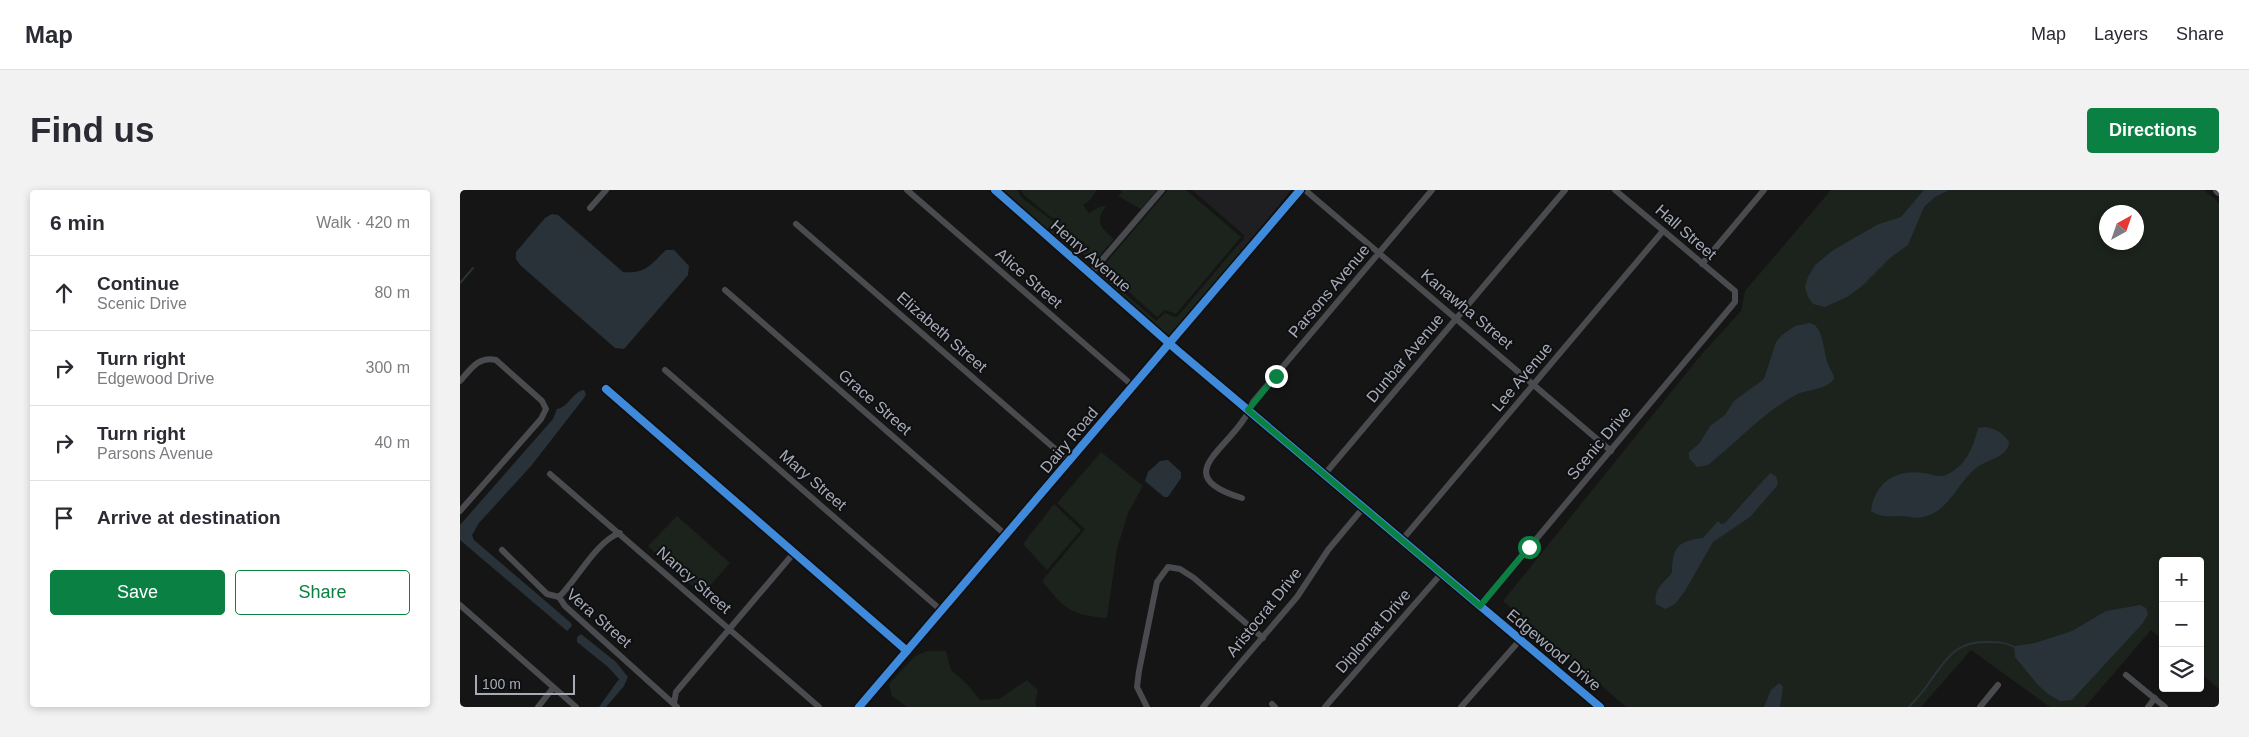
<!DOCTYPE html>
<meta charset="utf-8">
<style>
:root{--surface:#fff;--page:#f2f2f3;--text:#2b2b33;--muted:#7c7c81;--line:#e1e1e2;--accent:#0b8043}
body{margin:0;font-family:Helvetica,sans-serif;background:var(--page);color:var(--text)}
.controls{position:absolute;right:15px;bottom:15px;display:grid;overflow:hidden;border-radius:5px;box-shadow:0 2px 8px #0003}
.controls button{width:45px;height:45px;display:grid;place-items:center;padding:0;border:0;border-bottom:1px solid var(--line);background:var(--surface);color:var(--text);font:25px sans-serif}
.compass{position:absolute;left:1639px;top:15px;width:45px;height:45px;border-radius:50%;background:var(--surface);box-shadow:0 2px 8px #0003;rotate:40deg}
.scale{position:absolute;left:15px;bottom:12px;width:100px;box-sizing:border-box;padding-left:5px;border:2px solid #a5acb8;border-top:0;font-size:14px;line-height:18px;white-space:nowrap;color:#a5acb8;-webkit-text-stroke:4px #0f0f11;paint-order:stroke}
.stop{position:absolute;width:15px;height:15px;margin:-11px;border:4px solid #0b8043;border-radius:50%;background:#fff}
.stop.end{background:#0b8043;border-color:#fff;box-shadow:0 1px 5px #0008}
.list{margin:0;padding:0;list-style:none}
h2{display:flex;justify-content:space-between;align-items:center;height:65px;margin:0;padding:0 20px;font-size:21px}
h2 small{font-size:16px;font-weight:400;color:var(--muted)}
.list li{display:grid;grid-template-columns:32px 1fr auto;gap:15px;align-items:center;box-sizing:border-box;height:75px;padding:0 20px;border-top:1px solid var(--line)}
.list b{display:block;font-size:19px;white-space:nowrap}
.list p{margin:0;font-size:16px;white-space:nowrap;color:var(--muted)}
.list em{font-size:16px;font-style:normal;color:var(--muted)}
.actions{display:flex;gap:10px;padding:15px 20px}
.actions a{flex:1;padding:11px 0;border:1px solid var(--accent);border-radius:5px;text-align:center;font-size:18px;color:var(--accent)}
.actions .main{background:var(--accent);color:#fff}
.icon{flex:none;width:28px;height:28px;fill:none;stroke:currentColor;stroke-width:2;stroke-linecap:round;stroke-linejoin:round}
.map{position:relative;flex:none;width:1759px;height:517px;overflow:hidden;border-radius:5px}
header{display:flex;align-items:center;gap:30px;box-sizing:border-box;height:70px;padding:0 25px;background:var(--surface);border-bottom:1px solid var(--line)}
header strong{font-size:24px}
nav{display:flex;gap:28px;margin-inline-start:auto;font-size:18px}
.intro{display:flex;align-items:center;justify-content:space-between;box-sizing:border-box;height:120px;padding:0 30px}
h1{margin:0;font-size:35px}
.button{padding:12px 22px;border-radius:5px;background:var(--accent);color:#fff;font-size:18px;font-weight:700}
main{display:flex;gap:30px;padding:0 30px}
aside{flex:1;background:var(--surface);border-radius:5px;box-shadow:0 2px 8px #0003}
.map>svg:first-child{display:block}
</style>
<header>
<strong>Map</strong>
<nav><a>Map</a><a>Layers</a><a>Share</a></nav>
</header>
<div class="intro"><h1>Find us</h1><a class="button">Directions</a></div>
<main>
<aside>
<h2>6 min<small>Walk · 420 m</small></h2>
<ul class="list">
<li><svg class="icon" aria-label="ahead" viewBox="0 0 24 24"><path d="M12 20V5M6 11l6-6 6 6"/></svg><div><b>Continue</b><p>Scenic Drive</p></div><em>80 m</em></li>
<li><svg class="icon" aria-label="right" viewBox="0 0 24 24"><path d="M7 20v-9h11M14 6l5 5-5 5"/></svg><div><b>Turn right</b><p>Edgewood Drive</p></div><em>300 m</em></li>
<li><svg class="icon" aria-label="right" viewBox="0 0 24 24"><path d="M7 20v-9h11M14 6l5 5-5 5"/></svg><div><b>Turn right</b><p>Parsons Avenue</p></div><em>40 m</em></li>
<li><svg class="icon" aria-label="arrive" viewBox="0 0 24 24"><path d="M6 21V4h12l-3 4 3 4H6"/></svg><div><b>Arrive at destination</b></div></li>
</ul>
<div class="actions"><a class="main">Save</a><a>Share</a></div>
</aside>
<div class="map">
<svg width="1759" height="517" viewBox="0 0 1759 517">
<rect width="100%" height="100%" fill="#151515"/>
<path fill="#1f1f21" d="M732 0H831L782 61 777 56 784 49V45Z"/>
<path fill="#1b231c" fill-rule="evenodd" d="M541 0H557L562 8 593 31 594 43 630 75 643 73 640 81 696 131 705 123 715 127 718 126 777 56 782 61 709 148Z
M561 0H637L630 10 623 15 629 23 639 17 646 16C634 32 642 39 654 49L633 73 596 41 597 28H592L564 5Z
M660 0H697L681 19 658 6 662 2Z
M708 0H726L781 47 716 124 705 120 697 127 643 79 645 74Z
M1371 0H1744L1759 13V499L1740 483V371H1703V450L1691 440 1625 517H1590L1511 460 1461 517H1166L1043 411 1241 165 1281 121 1285 101ZM1646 22H1676V52H1646Z
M641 262 683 296 668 323 657 359 647 428C609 425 605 419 582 391L625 339 597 313Z
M594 314 621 340 587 380 563 354Z
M217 326 270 373 242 405 188 356Z
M467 461H486L491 480 507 494 520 510 539 509 567 490 578 500 575 514 577 517H447L432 506 429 494 455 466Z"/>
<path fill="#283238" d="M1464 0H1489L1475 7 1464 17 1448 55 1430 68 1401 97 1387 107 1365 117 1353 114 1348 107 1345 97 1348 87 1355 75 1372 61 1394 48 1419 34 1441 27Z
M92 24 98 25 163 82C186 84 190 75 206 60H214L229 76 228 85 164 159 155 158 60 75 56 69V62L85 28Z
M1350 133 1355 135C1365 147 1363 161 1368 174 1370 180 1374 183 1374 189 1364 202 1346 198 1332 207 1301 225 1277 252 1248 275L1237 277 1229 268V262L1239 254 1250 236 1265 225 1274 211 1304 189 1316 152 1322 145 1335 136Z
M124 200 126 204 124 208 71 276 19 333 12 345 14 350 111 433 112 436 107 441 0 350V335L93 229 97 219C109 217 112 202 124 200Z
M1524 237C1535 238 1543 243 1549 252 1548 268 1527 269 1516 278 1497 293 1489 322 1463 327 1456 329 1448 326 1440 326 1428 326 1422 328 1411 321 1415 292 1436 279 1464 283 1471 284 1479 288 1486 285 1506 276 1513 258 1518 238Z
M708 270 721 282V288L708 307H704L685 291 688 282 700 271Z
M1310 283 1316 286 1318 293 1316 297 1290 327 1253 352 1225 401 1215 414 1205 419 1196 414C1193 399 1204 392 1212 383 1212 357 1218 351 1243 348L1258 331 1261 334 1265 333Z
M1680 415 1686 418 1688 424 1683 433 1612 510 1600 511 1588 504 1577 494 1555 467 1554 456 1575 453 1612 441 1646 421Z
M121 444 156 472 168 487 164 496 146 517H139L159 489 148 477 117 452V447Z
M1319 493 1323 497 1320 517H1304L1311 500Z"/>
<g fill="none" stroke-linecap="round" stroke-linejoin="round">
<path stroke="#283238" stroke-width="2" d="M0 93 13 78
M1449 517C1456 509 1463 502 1469 493 1486 469 1495 451 1528 452 1538 452 1545 452 1554 457"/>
<path stroke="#494b4e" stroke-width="6" d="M447 0 673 196
M845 0 1151 261
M130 18 146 0
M336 34 609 271
M1242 74 1304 0
M630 84 702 0
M265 100 546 345
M205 180 482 421
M0 191C11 179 18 166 36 170L82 211 86 219 81 229 0 321
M146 199 447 461
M90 284 359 517
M864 285 1105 0
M782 308C712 287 762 263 784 229 788 224 790 218 793 212L972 0
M942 350 1203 41
M42 360 87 404 99 407 105 416 217 517
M99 407C117 390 136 351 160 343
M0 415 116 517
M1020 416 1275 112V101L1155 0
M1666 485 1705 517
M214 513 216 502 333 364
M812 514 815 517
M78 517 93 498
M687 517 677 497 679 481 697 392 708 377 720 379 734 388 803 448
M743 517 837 407 868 360 903 318
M865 517 981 384
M1001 517 1060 450
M1520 517 1538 495
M1688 517 1695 508"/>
<path stroke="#494b4e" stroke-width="9" d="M535 0 718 161 1140 517
M399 517 840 0"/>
<path stroke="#4c4e50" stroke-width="10" d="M1758 0 1759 1"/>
<defs>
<path id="cycleway" d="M535 0 718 161 1140 517
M146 199 447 461
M399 517 840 0"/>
</defs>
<use href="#cycleway" stroke="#0f0f11" stroke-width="11"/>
<use href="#cycleway" stroke="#408adc" stroke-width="8"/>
</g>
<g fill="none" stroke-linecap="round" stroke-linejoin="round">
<path stroke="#0b8043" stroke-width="6" d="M816 186 788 220 1020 416 1069 357"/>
</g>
<g text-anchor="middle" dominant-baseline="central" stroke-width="4" stroke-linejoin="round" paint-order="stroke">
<g font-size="16" fill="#a5acb8" stroke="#0f0f11">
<text transform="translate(1226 42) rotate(41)">Hall Street</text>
<text transform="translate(631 66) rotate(41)">Henry Avenue</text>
<text transform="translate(569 88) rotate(41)">Alice Street</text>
<text transform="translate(869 101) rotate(-50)">Parsons Avenue</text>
<text transform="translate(1007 119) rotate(40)">Kanawha Street</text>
<text transform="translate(482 142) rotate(41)">Elizabeth Street</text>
<text transform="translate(945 168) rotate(-50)">Dunbar Avenue</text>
<text transform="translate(1062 187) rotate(-50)">Lee Avenue</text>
<text transform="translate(415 212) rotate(41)">Grace Street</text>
<text transform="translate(609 250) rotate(-50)">Dairy Road</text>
<text transform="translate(1139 253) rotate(-50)">Scenic Drive</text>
<text transform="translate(353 290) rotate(41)">Mary Street</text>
<text transform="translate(234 390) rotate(41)">Nancy Street</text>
<text transform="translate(804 422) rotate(-51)">Aristocrat Drive</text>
<text transform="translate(139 428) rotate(41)">Vera Street</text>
<text transform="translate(913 441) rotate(-49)">Diplomat Drive</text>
<text transform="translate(1094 460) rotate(40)">Edgewood Drive</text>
</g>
</g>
</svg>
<div class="controls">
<button>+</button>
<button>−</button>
<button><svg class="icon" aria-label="layers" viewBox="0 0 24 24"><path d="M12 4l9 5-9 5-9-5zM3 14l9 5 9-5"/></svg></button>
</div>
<svg class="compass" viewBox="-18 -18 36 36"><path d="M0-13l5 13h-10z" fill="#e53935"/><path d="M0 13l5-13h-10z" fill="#7c7c81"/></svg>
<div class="scale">100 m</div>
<div class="stop" style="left:1069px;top:357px"></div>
<div class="stop end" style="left:816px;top:186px"></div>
</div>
</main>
